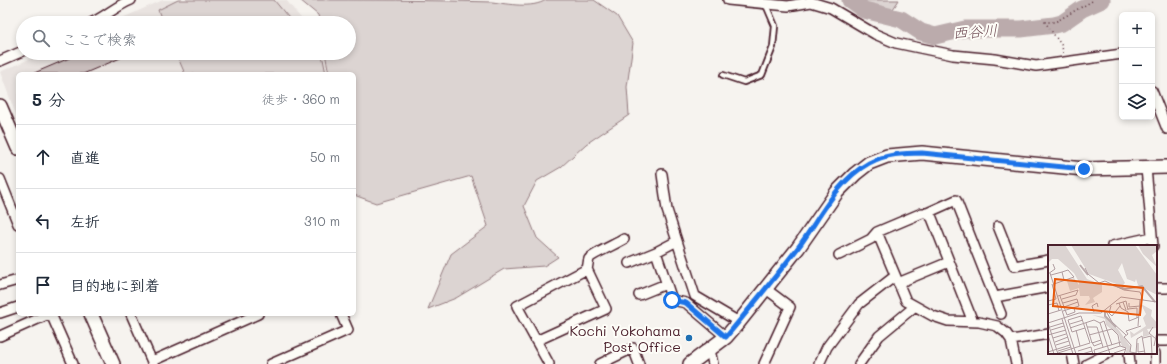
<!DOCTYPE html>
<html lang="ja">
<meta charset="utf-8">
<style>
:root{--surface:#fff;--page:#f6f6f7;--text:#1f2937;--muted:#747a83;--line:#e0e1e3}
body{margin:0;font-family:Mali,"Klee One",sans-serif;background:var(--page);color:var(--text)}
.controls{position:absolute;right:12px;top:12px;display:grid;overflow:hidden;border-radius:6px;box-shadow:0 2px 6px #0003}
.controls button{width:36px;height:36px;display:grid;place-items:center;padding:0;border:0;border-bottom:1px solid var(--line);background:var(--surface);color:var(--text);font:20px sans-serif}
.stop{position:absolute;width:12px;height:12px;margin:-9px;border:3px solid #1a73e8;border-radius:50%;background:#fff}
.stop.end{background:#1a73e8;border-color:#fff;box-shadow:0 1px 4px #0008}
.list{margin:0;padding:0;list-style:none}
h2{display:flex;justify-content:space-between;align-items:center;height:52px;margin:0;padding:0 16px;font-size:17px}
h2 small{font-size:13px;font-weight:400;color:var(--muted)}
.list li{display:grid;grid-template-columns:26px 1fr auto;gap:12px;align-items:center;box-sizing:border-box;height:64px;padding:0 16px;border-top:1px solid var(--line)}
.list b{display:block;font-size:15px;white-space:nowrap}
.list em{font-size:13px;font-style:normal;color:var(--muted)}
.icon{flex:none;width:22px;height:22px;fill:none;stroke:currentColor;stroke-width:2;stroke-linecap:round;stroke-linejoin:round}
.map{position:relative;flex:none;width:1167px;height:364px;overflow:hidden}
.search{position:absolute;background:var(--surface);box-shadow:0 2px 6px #0003;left:16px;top:16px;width:340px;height:44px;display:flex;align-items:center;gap:10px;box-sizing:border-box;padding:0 14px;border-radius:22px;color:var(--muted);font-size:15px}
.panel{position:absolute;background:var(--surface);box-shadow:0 2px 6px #0003;left:16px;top:72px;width:340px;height:244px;border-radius:6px}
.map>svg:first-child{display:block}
</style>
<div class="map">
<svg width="1167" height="364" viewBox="0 0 1167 364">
<rect width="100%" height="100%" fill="#f6f3ef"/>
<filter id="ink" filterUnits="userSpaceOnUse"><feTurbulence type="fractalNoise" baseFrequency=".025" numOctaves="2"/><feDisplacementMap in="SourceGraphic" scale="8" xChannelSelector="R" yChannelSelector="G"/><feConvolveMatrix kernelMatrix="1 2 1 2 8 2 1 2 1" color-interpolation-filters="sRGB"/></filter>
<g filter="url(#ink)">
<path fill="#e9e3e0" d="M163 0H286L305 23H111Z
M43 53H329L328 74H18V120L0 72Z"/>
<path fill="#dcd4d2" stroke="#937a7e" d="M178 0H274L293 23H163L158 10Z
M300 0C364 0 429 0 492 2 508 4 532 9 546 0H594L617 16 633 43 627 87 629 115 586 144 561 167 537 181 524 206 537 238 558 257 544 266 504 269 456 298 428 309 451 254 488 226 471 176 376 203 354 195V74H329L325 53H349V23H320L318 15Z
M855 0H899L893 9 880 11Z
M176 53H318L323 59 326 74H185Z"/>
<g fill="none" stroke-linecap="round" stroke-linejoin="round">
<path stroke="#bbabac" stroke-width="17" d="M766 0 780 1 790 0
M850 0 864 10 901 19 921 32 935 36 965 29H1021L1054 25 1062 23 1082 9 1102 0"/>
</g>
<path fill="#cbbfbe" stroke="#4a1f2b" d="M81 53H132L83 74H32Z"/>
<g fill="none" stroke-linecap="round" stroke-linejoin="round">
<defs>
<path id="lane" d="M723 75 744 82 762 75 773 47 775 26 766 5"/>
<path id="street" d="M728 0 788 6 811 2 831 8 875 34 896 43 953 55 995 59 1036 66 1122 54
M91 23C105 17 116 6 131 0
M0 61 23 51
M1152 91 1167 129
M1146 168 1153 246
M662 174 667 210 677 241
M0 179 18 224
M927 213 956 200 1001 314
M998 226 1014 266 1049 260
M877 232 906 301 933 316 948 321 979 322 997 326 1006 333 1011 340 1016 364
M1112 246 1152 237
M656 252 677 241 695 296 739 322
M839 255 871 239 877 232 922 213H927L932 218 973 322
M629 263 656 252 672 300 686 303 726 337
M587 269C588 266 588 262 589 259 591 255 618 243 624 239
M898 283 949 262
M0 285 18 280
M1156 288H1167
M639 295 666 284
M995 297 1049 287
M0 313 18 307
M51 314 73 364
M131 314 153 364
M0 336 49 314
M1011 340 1049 334
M536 341 606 309 587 269 517 306 549 364
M1156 341H1167
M710 350 713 364
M1072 353 1074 364
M1129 353 1130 364
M152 361 258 314
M271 364 348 330 341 314
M600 364 633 348 639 364
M764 364 790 307 766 289
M819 364 827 347 859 304 895 276
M859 364 879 336 914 307
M1087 364 1109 353
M1155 364V353"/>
<path id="secondary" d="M0 106 18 148
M91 314 113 364
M690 364 726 337 739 322 798 248 837 192 855 174 869 163 887 156 922 153 1084 169 1167 167"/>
</defs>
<use href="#lane" stroke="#4a1f2b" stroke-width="8"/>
<use href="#street" stroke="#4a1f2b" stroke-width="12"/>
<use href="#secondary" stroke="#4a1f2b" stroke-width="16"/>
<path stroke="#4a1f2b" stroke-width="1.5" stroke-dasharray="1 3" stroke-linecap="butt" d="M1063 53 1062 46 1045 22H1055L1094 0"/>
<use href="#lane" stroke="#fdfcf7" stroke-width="4.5"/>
<use href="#street" stroke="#fdfcf7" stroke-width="9"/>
<use href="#secondary" stroke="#fdfcf7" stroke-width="13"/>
</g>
</g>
<g fill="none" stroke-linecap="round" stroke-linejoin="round" filter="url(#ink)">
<path stroke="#1a73e8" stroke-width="5" d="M672 300 686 303 726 337C750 308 774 279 797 249 819 220 836 181 869 163 886 154 904 153 922 153L1084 169"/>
</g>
<circle fill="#1f6fb2" stroke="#fdfcf7" stroke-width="1.5" cx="689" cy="338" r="4"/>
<g text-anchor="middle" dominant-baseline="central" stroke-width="4" stroke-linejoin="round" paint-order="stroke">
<g font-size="14" fill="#4a1f2b" stroke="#fdfcf7" text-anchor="end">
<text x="681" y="330">Kochi Yokohama<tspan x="681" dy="16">Post Office</tspan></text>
</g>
<g font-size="15" font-style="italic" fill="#725058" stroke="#fdfcf7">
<text transform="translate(975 31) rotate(-4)">西谷川</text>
</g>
</g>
<g transform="translate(1048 245)">
<rect width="109" height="109" fill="#f6f3ef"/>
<path d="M0 0H17L39 34 54 40V47L45 53 47 57 37 60 42 54 41 51H32L31 43 22 46 19 36 26 33 31 40V37L26 28 10 14H4L0 18ZM23 0H87L109 30V50L90 40 88 34 87 37 79 34 74 18 70 25 77 38 74 41 41 29ZM90 0H109V6L104 10 109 22 95 9ZM93 59 104 65 103 71 109 78V83L99 84 102 90 95 92V86L83 93 82 86 86 89 98 81 95 73 98 69ZM44 70 57 72 70 84 82 101V109H77L79 103 74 102 71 90 58 80 57 74Z" fill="#dcd4d2"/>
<path fill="none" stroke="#bbabac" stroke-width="2" d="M32 20 40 30M65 40 77 44 94 41 107 57M57 67V71L68 82"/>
<path fill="none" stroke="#b19ea1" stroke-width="1" d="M37 23 40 29 51 38 57 36 76 45 92 47 95 55M2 28 28 109M0 29 7 24 5 19M3 30 14 27 16 35M6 39 26 32 20 25 14 27M10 51 30 45 28 50 14 54M12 51 19 70 27 67 26 63M0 56 8 54 4 39M75 57 78 56 80 65M71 58 73 63 80 67 81 76 91 72M81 58V62L92 61M68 59 75 57 78 65M0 60 9 58 11 66M63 61 61 68 64 71 72 61M16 62 30 57M80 64 89 63V73M15 66 31 61 29 54 15 58M58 66 64 77 78 90M46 67 44 61 49 58 50 62M0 69 13 65M14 74 25 109M0 78 31 68H53L73 52 109 57M0 78 10 109M38 78 44 98 53 95M52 78 56 76 64 100M22 79 35 75M90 81 92 55M2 82 15 78M39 82H49L55 102M105 82 101 88 108 94M22 83 46 75 52 78 62 109M3 85 16 81M28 85 32 101M0 90 18 85M0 90 6 109M41 90 64 84 70 90 72 101M5 93 18 89M95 93 103 91 104 109M7 97 20 92M44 97 46 101 54 98M90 98V107L97 106M8 100 21 96M106 101 109 87M10 106 23 102M30 106 43 102 44 106M0 107 22 100M10 108 42 98 33 71 20 75 24 87 37 83M66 108 78 104M88 108 82 107 83 100 76 92 80 89 78 86 93 81M34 109 44 106 45 109M47 109 46 105 73 97M48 109 72 101 78 103 76 109M88 109 89 94 94 91 97 109"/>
<path fill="#e8590c" fill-opacity="0.15" stroke="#e8590c" stroke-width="2" d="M7 34 95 43 92 70 5 61Z"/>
<rect width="109" height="109" fill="none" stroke="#4a1f2b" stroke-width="2"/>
</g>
</svg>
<div class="controls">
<button>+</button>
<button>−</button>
<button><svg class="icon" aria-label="layers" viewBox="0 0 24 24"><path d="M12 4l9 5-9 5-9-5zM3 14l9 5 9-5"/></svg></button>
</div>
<div class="stop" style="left:672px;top:300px"></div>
<div class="stop end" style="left:1084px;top:169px"></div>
<div class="search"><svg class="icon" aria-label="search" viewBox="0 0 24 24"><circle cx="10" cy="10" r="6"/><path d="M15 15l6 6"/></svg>ここで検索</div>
<section class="panel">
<h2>5 分<small>徒歩 · 360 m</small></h2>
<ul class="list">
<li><svg class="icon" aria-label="ahead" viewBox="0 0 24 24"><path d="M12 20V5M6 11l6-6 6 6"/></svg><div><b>直進</b></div><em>50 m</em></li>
<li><svg class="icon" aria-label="left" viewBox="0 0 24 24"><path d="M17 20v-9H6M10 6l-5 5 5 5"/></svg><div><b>左折</b></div><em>310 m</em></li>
<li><svg class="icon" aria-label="arrive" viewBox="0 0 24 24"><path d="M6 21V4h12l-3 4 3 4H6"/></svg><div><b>目的地に到着</b></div></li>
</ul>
</section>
</div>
